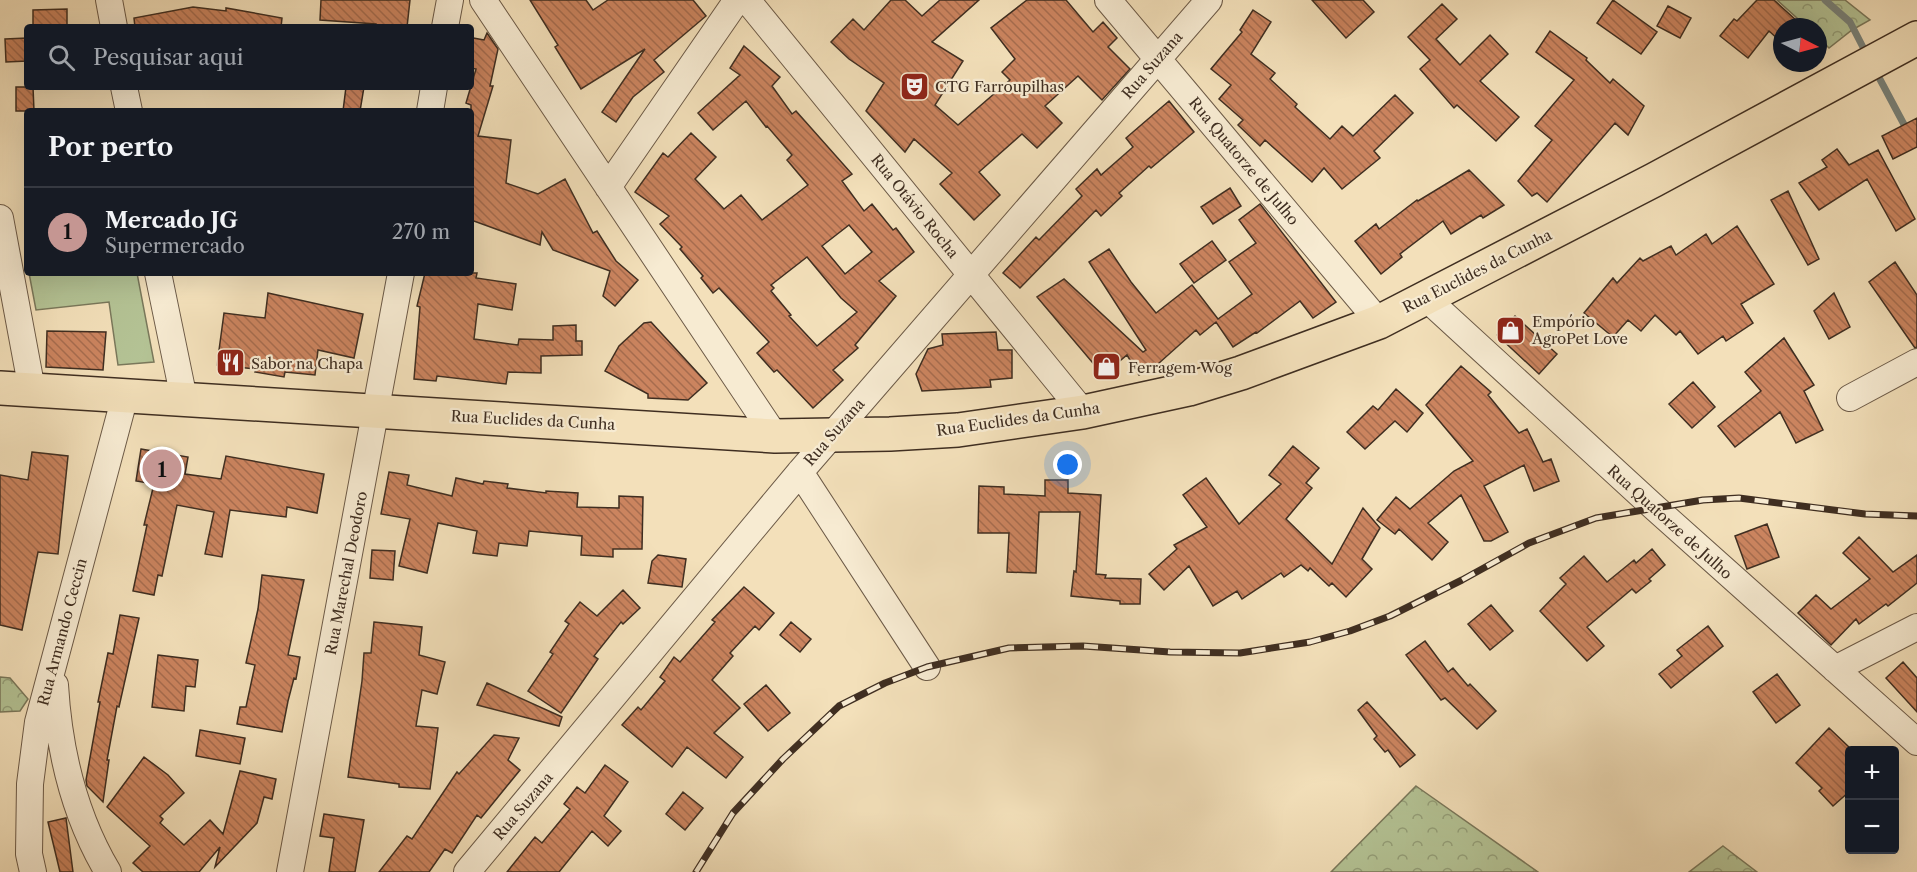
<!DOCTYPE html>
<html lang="pt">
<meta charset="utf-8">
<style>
:root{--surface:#171b24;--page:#20242c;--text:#f1f3f6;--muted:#9ea1a6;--line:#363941;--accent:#c59692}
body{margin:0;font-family:"Libre Caslon Text",serif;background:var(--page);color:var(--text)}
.controls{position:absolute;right:18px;bottom:18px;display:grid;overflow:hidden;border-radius:6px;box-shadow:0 6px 24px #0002}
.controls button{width:54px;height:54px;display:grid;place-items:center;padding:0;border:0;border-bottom:2px solid var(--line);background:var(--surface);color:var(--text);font:30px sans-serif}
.compass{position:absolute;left:1773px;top:18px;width:54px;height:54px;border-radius:50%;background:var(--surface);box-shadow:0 6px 24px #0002;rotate:96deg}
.you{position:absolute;left:1068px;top:465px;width:21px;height:21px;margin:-15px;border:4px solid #fff;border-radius:50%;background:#1a73e8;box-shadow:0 0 0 9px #1a73e833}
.badge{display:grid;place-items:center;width:39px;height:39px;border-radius:50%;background:var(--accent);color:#111;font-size:20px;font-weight:700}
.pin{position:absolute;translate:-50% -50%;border:3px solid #fff;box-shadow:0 2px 6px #0006}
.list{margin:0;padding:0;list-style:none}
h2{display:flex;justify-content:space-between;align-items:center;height:78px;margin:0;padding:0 24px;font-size:26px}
h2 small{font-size:20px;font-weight:400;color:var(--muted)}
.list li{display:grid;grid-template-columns:39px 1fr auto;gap:18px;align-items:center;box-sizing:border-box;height:90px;padding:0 24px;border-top:2px solid var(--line)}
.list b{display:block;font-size:22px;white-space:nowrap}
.list p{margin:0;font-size:20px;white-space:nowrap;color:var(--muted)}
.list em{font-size:20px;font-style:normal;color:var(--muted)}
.icon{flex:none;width:33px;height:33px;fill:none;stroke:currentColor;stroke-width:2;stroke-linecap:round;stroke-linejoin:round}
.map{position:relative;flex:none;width:1917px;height:872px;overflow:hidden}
.search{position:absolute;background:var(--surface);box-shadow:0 6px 24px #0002;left:24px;top:24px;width:450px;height:66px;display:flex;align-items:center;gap:15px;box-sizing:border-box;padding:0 21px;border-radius:6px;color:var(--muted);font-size:22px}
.panel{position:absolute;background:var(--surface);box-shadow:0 6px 24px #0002;left:24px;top:108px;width:450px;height:168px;border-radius:6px}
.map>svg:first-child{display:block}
</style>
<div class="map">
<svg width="1917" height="872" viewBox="0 0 1917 872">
<defs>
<pattern id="forest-crowns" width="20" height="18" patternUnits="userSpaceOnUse" patternTransform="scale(1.5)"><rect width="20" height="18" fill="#b4c395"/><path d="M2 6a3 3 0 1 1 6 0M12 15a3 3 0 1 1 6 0" fill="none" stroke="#949f79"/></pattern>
<pattern id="building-back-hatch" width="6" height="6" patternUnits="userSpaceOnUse" patternTransform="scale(1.5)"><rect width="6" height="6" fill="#cb845f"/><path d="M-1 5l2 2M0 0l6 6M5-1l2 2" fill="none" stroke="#a66c4e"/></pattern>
</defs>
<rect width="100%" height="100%" fill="#f3e0ba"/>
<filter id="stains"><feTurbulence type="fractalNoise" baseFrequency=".00333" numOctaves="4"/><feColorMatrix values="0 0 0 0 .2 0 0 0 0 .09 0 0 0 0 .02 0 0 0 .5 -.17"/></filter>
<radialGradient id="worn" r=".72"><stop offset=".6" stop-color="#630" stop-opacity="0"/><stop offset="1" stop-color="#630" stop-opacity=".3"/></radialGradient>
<path fill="#b4c395" stroke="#7a785b" stroke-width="1.5" d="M29 273H137L154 362 118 365 109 302 36 310Z"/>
<path fill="url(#forest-crowns)" stroke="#7a785b" stroke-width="1.5" d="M1777 0H1845L1870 20 1852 30 1829 48 1818 37V27H1807Z
M0 677 10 678 28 699 20 711 0 712Z
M1416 786 1538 872H1331Z
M1723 846 1757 872H1689Z"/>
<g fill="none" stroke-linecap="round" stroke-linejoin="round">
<path stroke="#78837c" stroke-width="7" d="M1825 0 1850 22 1867 55
M1875 70 1908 132"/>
</g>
<path fill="url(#building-back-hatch)" stroke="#3f2e21" stroke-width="1.5" fill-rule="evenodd" d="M321 0H410L407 27H376V24L320 20Z
M530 0H586L593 10 608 0H693L706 16 654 60 664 72 633 97 616 122 602 112 645 49 581 89 555 47 558 45Z
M891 0H905L922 16 940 0H979L932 42 963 61 935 105 958 125 1010 80 1002 72 1015 59 991 28 1027 0H1066L1093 32 1103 22 1117 38 1108 47 1130 69 1102 100 1078 76 1045 106 1062 123 1037 148 1022 134 979 172 1000 195 974 220 940 184 952 173 914 139 905 152 866 111 884 83 849 59 831 42 853 19 864 30Z
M1312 0H1363L1374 12 1346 38Z
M1613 0 1657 32 1641 54 1597 23Z
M1757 0H1774L1797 21 1791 27H1782V37L1779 40 1769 31 1748 58 1720 36 1734 19 1737 21Z
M1442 4 1457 19 1436 39 1460 65 1490 35 1508 54 1480 81 1519 117 1496 141 1457 105 1454 108 1420 69 1430 60 1408 37Z
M1668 6 1691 18 1680 38 1657 26Z
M193 7 226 11V8L282 18 281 27H135L134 18Z
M67 9V27H33V10Z
M1253 10 1271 22 1251 54 1275 73 1270 79 1297 104 1295 107 1330 139 1342 126 1353 136 1395 95 1413 113 1374 151 1380 158 1342 189 1324 168 1312 182 1265 140 1260 146 1238 125 1243 120 1219 99 1231 85 1211 69 1242 32 1240 30Z
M1550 31 1587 58 1586 60 1610 83 1613 79 1644 106 1628 135 1615 123 1547 202 1537 193 1532 196 1518 181 1552 140 1535 126 1574 80 1536 52Z
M487 33 498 49 490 86H493L478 136 511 140 506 183 538 194 565 179 593 233 597 231 616 261 638 280 615 306 603 296 610 271 553 250 542 232 540 245 471 220V105L466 103 476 69 471 68 473 38 484 40Z
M27 38V61L6 62 5 39Z
M744 46 780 77 772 86 792 114 796 111 852 174 842 181 864 211 872 204 893 230 896 228 914 252 879 281 896 296 855 345 858 348 833 370 843 380 813 408 777 370 774 372 757 353 769 342 719 288 713 293 701 278 703 276 680 249 682 247 660 224 669 216 635 192 663 153 668 157 691 133 716 157 695 179 724 209 741 195 762 220 808 185 787 160 792 155 767 126 766 127 746 101 713 130 698 113 740 75 730 68ZM849 225 872 252 845 274 822 246ZM807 257 841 298 857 312 817 346 789 316 791 315 771 291 774 288 771 285Z
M16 87H33L34 111H16Z
M346 87H364L360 111H343Z
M1169 101 1194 132 1151 168 1149 166 1119 193 1122 196 1101 216 1096 210 1020 288 1018 286 1003 273 1036 237 1039 240 1082 196 1076 189 1097 169 1101 175 1133 147 1126 138Z
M1917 118V147L1893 159 1882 136Z
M1837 149 1849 165 1878 150 1915 219 1896 231 1867 179 1819 210 1799 183 1827 167 1822 160Z
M1469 170 1504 205 1483 218 1481 215 1451 234 1443 221 1400 254 1402 257 1381 274 1355 241 1376 224 1379 229 1417 200 1418 201Z
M1230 188 1241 206 1213 224 1201 207Z
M1788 191 1819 259 1808 265 1771 200Z
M1260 204 1336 302 1313 318 1300 301 1257 333 1256 332 1233 347 1216 322 1200 335 1196 330 1158 364 1139 375 1127 355 1103 375 1037 297 1064 279 1143 352 1146 350 1089 262 1109 249 1131 282 1156 313 1192 285 1218 319 1252 294 1229 262 1256 243 1239 220Z
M1737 226 1774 284 1741 304 1753 323 1726 341 1723 336 1698 354 1680 331 1676 335 1655 315 1641 331 1628 320 1613 337 1584 313 1613 278 1617 283 1640 258 1643 261 1671 246 1676 255 1706 234 1712 244Z
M1212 241 1226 260 1194 283 1180 264Z
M1895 262 1917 295V347L1915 348 1869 282Z
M425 273H477L476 278 516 284 512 310 478 304 474 339 518 345 519 339 553 340V326L576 325V341H582V355L541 356V373L508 372 506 384 437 376 436 381 414 379 420 307 417 306Z
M268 293 363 314 354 358 318 350 315 375 285 372 284 377 255 372 256 369 217 365 224 313 265 318Z
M1834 293 1850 327 1829 339 1814 311Z
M1515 316 1557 354 1539 374 1497 335Z
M651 322 707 383 688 400 648 398V394L605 371 619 346 644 323Z
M47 331 106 332 103 370 46 367Z
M996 332 998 350H1012V378L990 380 991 387 922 391 916 374 928 349 943 345 942 334Z
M1784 338 1814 385 1804 391 1823 430 1796 443 1780 412 1735 447 1718 426 1761 391 1745 372Z
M1461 366 1491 392 1488 395 1519 433 1527 429 1543 462 1551 459 1559 481 1534 491 1524 465 1484 486 1508 532 1491 541H1484L1461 495 1428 523 1448 542 1432 560 1399 529 1395 534 1377 520 1396 497 1410 509 1454 471 1473 461 1426 405Z
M1693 382 1715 407 1692 428 1669 404Z
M1396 389 1423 413 1407 432 1395 421 1365 449 1347 432 1373 406 1378 410Z
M1293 446 1319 468 1306 483 1312 488 1286 519 1332 564 1363 508 1380 528 1362 559 1372 569 1346 597 1332 583 1329 586 1310 568 1308 571 1301 565 1284 577 1281 573 1242 599 1237 591 1213 606 1189 566 1164 590 1149 574 1177 549 1174 545 1207 527 1183 495 1206 478 1239 524 1281 484 1269 475Z
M141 449 188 457 185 474 221 479 226 456 324 474 317 513 287 507 286 517 230 510 222 557 205 554 214 512 177 505 162 576 158 575 154 595 133 591 147 525H144L154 484 136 481Z
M32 452 68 456 58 554 38 552 22 630 0 625V475L28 480Z
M389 472 409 475 407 485 452 496 456 478 483 484 484 481 508 484 507 488 546 493V491L578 493 577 507 619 508V496L643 497 642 549H613V557L581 555 582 536 529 531 527 546 499 543 497 556 473 553 477 531 438 523 427 573 399 566 410 519 381 514Z
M1045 480H1068V493L1101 495 1096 574 1106 575 1105 578 1141 579 1140 604H1120V601L1071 596 1074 571 1076 572 1080 512H1039L1036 573 1007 572 1009 533H978L979 486 1004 487V494L1045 496Z
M1767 524 1779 557 1747 569 1735 536Z
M1859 537 1893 572 1917 555V583L1888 606 1886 604 1859 624 1856 619 1831 645 1798 613 1816 595 1831 609 1870 579 1843 553Z
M1652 549 1665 565 1649 579 1651 581 1636 593 1632 589 1587 627 1604 646 1587 661 1540 611 1566 584 1560 578 1584 556 1607 582 1634 560 1636 563Z
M372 550 395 551 393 580 370 578Z
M658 555 686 559 682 587 648 583 652 561Z
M262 575 304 580 288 655 300 657 296 679 294 678 288 701 282 732 237 724 240 707H246L255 665 246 663 258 609Z
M744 587 774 613 759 630 755 626 730 653 733 656 712 680 740 708 714 733 743 757 726 778 687 747 672 767 622 725 638 707 641 710 665 681 660 677 674 657 680 662 715 622 712 620Z
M623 590 640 608 623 624 621 622 594 656 598 659 561 713 528 691 553 654 550 652 569 624 565 621 580 602 597 616Z
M1491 605 1513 631 1490 650 1468 624Z
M120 615 139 618 119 707 117 706 107 760H109L103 802 87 786 86 780 100 702H98L108 653 113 654Z
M374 622 422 627 419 655 445 662 437 694 422 690 416 726 438 728 430 789 399 787V784L348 777 362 681 364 653H371Z
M791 622 811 639 800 652 780 635Z
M1708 626 1723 646 1671 688 1659 674 1682 656 1677 650Z
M1425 641 1448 672 1453 668 1468 686 1470 684 1496 711 1477 729 1445 698 1441 700 1406 655Z
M158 655 198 660 195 687 186 686 184 711 152 707Z
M1903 662 1917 678V712L1886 678Z
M1777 674 1800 705 1776 723 1753 692Z
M487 683 562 717 559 726 477 705Z
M766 685 790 713 768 731 744 704Z
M1367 702 1415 755 1400 767 1388 750 1385 752 1374 739 1377 736 1358 710Z
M1829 728 1850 748V791L1833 806 1819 791 1822 788 1796 763Z
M200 730 245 738 240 764 196 756Z
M494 735 519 738 508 760 520 770 481 818 477 815 452 853 445 849 429 872H379L407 836 412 839 457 772 459 774Z
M144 757 168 775 184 793 160 816 163 819 160 823 184 845 210 820 223 834 240 771 276 779 272 799 264 797 257 823 215 867 220 847 199 872H143L133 863 150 846 107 807Z
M605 765 628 782 604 816 621 831 608 846 592 831 559 872H507L535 837 542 843 570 809 564 804 577 787 585 793Z
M683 792 703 808 685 830 666 814Z
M324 814 364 820 355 872H329L334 838 320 836Z
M66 818 73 872H60L48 822Z"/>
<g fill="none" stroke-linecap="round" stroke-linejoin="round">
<defs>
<path id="minor" d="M109 0 114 27
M483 0 775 436
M747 0 1083 412
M1108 0 1379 322
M445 27 450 0
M124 87 129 111
M430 111 434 87
M608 187 737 0
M0 218 32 390
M158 273 184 399
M1426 298 1655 508 1917 742
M1850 398 1917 362
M800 472 927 667
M1835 669 1917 627
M55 685C59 751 74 815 108 872
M33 872 29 854 30 784 38 722 125 396
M290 872 401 273
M467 872 800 472 1209 0"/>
<path id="major" d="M0 388 775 436 890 434 958 430 1083 412 1189 389 1241 373 1379 322 1654 180 1917 38"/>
</defs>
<use href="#minor" stroke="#6c5a47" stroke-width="28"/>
<use href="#major" stroke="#3f2e21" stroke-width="36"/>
<use href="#minor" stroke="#f7ebd2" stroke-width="26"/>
<use href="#major" stroke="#f3e0ba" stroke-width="33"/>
<defs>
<path id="rail" d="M696 872 733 813 783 759 839 706 885 683 927 667 1009 648 1083 646 1170 652 1240 653 1310 642 1350 631 1390 616 1462 580 1529 543 1596 518 1703 500 1739 498 1865 514 1917 516"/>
</defs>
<use href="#rail" stroke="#3f2e21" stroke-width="7"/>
<use href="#rail" stroke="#f7ebd2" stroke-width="4.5" stroke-dasharray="14" stroke-linecap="butt"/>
</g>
<defs>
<symbol id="theatre-square" viewBox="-11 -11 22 22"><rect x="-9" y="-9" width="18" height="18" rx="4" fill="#8f2418" stroke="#f7ebd2"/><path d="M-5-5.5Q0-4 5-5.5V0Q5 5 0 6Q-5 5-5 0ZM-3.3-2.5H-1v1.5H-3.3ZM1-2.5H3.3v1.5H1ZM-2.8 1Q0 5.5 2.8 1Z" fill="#fff"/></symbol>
<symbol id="shop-square" viewBox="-11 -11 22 22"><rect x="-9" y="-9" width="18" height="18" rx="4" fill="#8f2418" stroke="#f7ebd2"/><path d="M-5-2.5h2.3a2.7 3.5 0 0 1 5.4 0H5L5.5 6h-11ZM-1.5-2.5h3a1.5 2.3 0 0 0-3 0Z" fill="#fff"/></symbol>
<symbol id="restaurant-square" viewBox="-11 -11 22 22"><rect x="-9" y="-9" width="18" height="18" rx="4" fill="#8f2418" stroke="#f7ebd2"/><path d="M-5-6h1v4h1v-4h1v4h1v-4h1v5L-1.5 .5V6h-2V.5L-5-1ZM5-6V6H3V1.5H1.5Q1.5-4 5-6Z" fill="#fff"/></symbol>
</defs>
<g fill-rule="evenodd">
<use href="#theatre-square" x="898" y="70" width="33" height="33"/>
<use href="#shop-square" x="1494" y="314" width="33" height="33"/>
<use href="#restaurant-square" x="214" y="346" width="33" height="33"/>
<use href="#shop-square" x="1090" y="350" width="33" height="33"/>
</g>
<g text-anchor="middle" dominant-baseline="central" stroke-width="4.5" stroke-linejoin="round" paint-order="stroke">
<g font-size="15" fill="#3f2e21" stroke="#f7ebd2">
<text transform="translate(1152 65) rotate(-49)">Rua Suzana</text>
<text transform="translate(1244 161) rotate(50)">Rua Quatorze de Julho</text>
<text transform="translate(915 206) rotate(51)">Rua Otávio Rocha</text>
<text transform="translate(1477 271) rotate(-27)">Rua Euclides da Cunha</text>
<text transform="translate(1018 419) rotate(-8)">Rua Euclides da Cunha</text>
<text transform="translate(533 420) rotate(3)">Rua Euclides da Cunha</text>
<text transform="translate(834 432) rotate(-49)">Rua Suzana</text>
<text transform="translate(1670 522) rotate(42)">Rua Quatorze de Julho</text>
<text transform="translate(346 573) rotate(-79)">Rua Marechal Deodoro</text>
<text transform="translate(62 632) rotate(-75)">Rua Armando Ceccin</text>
<text transform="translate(523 806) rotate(-50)">Rua Suzana</text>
</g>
<g font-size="15" fill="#3f2e21" stroke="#f7ebd2" text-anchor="start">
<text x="935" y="86">CTG Farroupilhas</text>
<text x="1532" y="321">Empório<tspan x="1532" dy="17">AgroPet Love</tspan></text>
<text x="251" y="363">Sabor na Chapa</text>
<text x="1128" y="367">Ferragem Wog</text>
</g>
</g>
<rect width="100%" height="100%" filter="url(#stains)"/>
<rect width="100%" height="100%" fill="url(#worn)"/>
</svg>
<div class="controls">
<button>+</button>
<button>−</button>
</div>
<svg class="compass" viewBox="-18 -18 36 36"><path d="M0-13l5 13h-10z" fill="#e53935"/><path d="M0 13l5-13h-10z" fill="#9ea1a6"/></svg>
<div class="you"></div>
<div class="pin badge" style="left:162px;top:469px">1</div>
<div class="search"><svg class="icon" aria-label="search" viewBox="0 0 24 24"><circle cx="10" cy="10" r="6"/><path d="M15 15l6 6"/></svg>Pesquisar aqui</div>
<section class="panel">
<h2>Por perto<small></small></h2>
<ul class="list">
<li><span class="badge">1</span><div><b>Mercado JG</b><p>Supermercado</p></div><em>270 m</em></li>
</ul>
</section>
</div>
